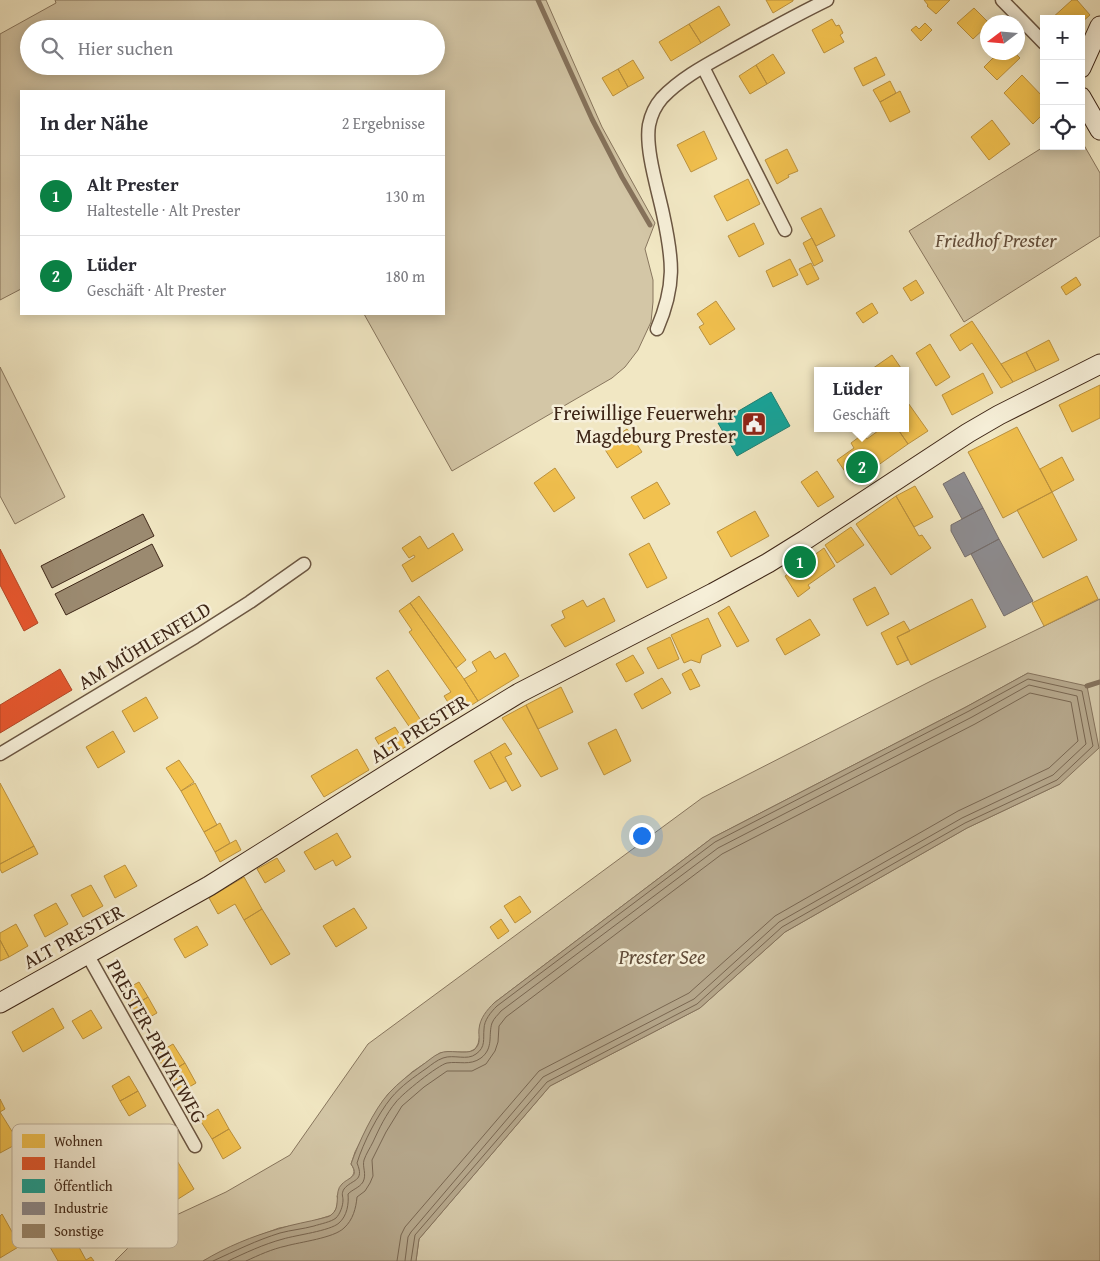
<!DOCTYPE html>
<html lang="de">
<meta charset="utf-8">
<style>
:root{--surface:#fff;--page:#f2f2f3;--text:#2b2b33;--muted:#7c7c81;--line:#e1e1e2;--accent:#0b8043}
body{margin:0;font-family:"Gentium Book Plus",serif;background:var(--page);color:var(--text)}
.controls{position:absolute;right:15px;top:15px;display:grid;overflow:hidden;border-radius:0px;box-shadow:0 2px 12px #0003}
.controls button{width:45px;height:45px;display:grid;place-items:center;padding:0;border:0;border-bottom:1px solid var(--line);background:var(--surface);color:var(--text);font:25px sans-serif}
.compass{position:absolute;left:980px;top:15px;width:45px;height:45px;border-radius:50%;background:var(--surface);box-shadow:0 2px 12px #0003;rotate:254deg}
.you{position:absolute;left:641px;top:835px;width:18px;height:18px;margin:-12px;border:4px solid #fff;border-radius:50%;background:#1a73e8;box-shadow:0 0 0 8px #1a73e833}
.badge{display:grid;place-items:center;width:32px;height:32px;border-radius:50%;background:var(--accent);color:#fff;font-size:16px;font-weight:700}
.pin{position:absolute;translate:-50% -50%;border:2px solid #fff;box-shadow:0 1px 5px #0006}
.popup{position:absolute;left:814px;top:367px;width:95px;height:65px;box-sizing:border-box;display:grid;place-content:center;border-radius:0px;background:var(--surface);filter:drop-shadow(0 1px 4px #0005);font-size:16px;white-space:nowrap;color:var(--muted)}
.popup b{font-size:19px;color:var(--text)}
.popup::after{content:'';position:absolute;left:50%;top:100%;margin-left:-10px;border:10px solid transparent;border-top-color:var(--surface)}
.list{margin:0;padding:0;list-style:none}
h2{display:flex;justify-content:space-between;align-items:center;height:65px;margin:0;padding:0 20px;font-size:21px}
h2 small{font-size:16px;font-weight:400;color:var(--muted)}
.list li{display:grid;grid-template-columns:32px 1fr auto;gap:15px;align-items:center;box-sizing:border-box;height:80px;padding:0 20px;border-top:1px solid var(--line)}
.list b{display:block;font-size:19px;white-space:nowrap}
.list p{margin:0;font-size:16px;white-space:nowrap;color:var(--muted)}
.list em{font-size:16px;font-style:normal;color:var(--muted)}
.icon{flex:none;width:28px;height:28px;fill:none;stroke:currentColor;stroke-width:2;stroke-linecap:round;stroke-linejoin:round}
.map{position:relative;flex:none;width:1100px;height:1261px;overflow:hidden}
.search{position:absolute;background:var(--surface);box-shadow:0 2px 12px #0003;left:20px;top:20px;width:425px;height:55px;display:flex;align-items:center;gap:12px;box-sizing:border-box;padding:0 18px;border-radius:28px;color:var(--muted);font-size:19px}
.panel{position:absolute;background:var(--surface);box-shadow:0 2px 12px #0003;left:20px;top:90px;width:425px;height:225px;border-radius:0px}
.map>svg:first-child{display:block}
</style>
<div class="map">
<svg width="1100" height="1261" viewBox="0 0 1100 1261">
<rect width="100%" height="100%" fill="#f1e7c3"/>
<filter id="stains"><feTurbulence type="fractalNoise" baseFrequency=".004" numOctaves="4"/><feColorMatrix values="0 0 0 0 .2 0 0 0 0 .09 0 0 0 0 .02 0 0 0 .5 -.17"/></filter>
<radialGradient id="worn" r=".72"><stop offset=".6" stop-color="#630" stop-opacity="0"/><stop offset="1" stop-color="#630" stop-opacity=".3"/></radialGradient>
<path fill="#d3c6a6" stroke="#88765e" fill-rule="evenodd" d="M55 0H546L602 127 655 223 645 249 653 280V302L651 322 638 350 625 367 612 378 452 471 364 314H444V91H21V289L0 300V34L56 3ZM29 29H436V66H29Z
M1081 140 1100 173V236L964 322 909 231 1045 146H1081Z
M0 367 65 497 15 524 0 496Z
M1100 599V1261H416L419 1239 550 1086 700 1008 785 932 967 828 1060 784 1028 673 966 707 712 838 494 1003 480 1035 478 1044 475 1049 469 1052H448L440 1053 412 1072 388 1094 370 1123 355 1152 351 1164C357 1173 353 1175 347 1182 343 1186 340 1191 337 1196L338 1200 336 1209 332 1215 307 1223 279 1228 255 1237 203 1261H115L135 1241 172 1217 226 1192 290 1155 368 1044 702 798 931 681Z"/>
<path fill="#b4a589" stroke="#85725b" d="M1028 673 1087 686 1099 748 1060 784 967 828 785 932 700 1008 550 1086 419 1239 416 1261H203C226 1247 253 1236 278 1229 293 1224 308 1222 323 1218 326 1217 329 1217 331 1215 342 1208 333 1192 342 1184 349 1177 360 1177 351 1164 358 1144 374 1109 389 1093 398 1083 410 1074 421 1066 427 1062 433 1056 440 1053 449 1049 466 1055 474 1050 482 1043 478 1037 479 1029 480 1018 487 1010 494 1003L712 838 966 707Z"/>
<path fill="#f2c14e" stroke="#bc923e" d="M766 0H793V1L773 13Z
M924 0H950L936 14 927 6 928 5Z
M1072 0H1077L1090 15 1081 23V19H1051Z
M719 6 730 25 701 43 689 24Z
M974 8 988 22V25L973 39 957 23Z
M832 19 836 26 839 25 843 33 840 35 844 42 824 53 812 30Z
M925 23 932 30 921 41 911 30 916 26 919 29Z
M689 24 701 43 671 61 659 42Z
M999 52H1014L1020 58 997 80 984 67Z
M773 54 785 73 767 84 756 65Z
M876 57 885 75 863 86 854 68Z
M633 60 644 78 628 87 618 69Z
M756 65 767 84 750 94 739 76Z
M618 69 628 87 613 96 602 78Z
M1022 75 1044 98V113L1033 124 1004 93Z
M890 81 896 93 880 102 873 90Z
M900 91 910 112 890 122 880 102Z
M992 120 1010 144 989 160 971 137Z
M704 131 717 159 691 172 677 145Z
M787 149 798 171 788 175 789 177 777 184 765 160Z
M748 179 760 204 727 221 714 196Z
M821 208 835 236 816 246 801 218Z
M754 223 764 244 739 257 728 236Z
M812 238 823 261 814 266 803 243Z
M790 259 798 275 773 287 766 271Z
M811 263 819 279 807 285 799 269Z
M1076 277 1081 285 1066 295 1061 287Z
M916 280 924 293 911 301 903 288Z
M716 301 735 329 710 345 699 327 704 324 697 314Z
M872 303 878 313 863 323 856 313Z
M972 321 1001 364 1013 382 1001 388 972 343 960 351 950 335Z
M1049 340 1059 360 1036 371 1026 352Z
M930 344 950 377 936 386 916 353Z
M1026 352 1036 371 1013 382 1001 364Z
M892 355 903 371H869Z
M983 373 993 393 952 415 942 395Z
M1100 385V418L1072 432 1059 405Z
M906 400 928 431 908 444 897 428H906Z
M1017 427 1052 492 1003 518 968 452Z
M882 428H897L908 444 853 483 837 460 854 448 851 443 863 434 867 439Z
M627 429 642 452 617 468 602 445Z
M1062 457 1074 480 1052 492 1040 469Z
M555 468 575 498 554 512 534 483Z
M817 471 834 497 818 507 801 482Z
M657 482 670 504 644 519 631 497Z
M915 486 933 517 914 527 896 496Z
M1052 492 1077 540 1043 558 1017 510Z
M896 496 919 536 922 535 931 548 891 575 856 524Z
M755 511 769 536 731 557 717 532Z
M851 527 864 545 837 563 825 545Z
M453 533 463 550 412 582 402 565 415 557 414 555 409 558 402 548 420 536 428 549Z
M649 543 667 578 647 588 629 554Z
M824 548 835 566 808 585 810 588 798 597 785 576Z
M1087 576 1098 599 1044 626 1032 603Z
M875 587 889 614 867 626 853 599Z
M419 596 466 660 456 668 410 603Z
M604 598 615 621 565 647 551 625 565 618 562 611 583 600 587 607Z
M972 599 986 627 911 665 897 637Z
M410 603 464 679 478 701 456 715 444 696 451 692 409 632 412 630 399 611Z
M729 606 749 641 737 647 718 613Z
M708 618 721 646 702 655 700 663 691 660 684 663 671 635Z
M810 619 820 635 785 655 776 639Z
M904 621 910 631 897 637 908 660 897 665 881 633Z
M670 637 679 659 658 669 647 648Z
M490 651 495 659 505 653 519 676 478 701 464 679 477 671 472 662Z
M633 655 644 673 626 682 616 664Z
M691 669 700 686 690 690 682 674Z
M388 670 422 722 437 713 442 722 417 738 376 678Z
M662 678 671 693 642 709 634 694Z
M561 687 573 712 538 729 526 705Z
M146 697 158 718 134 732 122 711Z
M526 705 558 769 541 777 502 718Z
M395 727 407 746 387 758 375 738Z
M616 729 631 761 604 775 588 743Z
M113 731 125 752 98 768 86 747Z
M505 743 512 754 505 757 521 786 512 791 490 752Z
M357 749 369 770 324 797 311 776Z
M490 752 506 781 490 789 474 761Z
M179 760 194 782 181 791 166 768Z
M0 783 34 846 0 864Z
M195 783 217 825 204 832 181 791Z
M220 823 230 843 215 852 204 832Z
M337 833 351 857 336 866 333 860 315 870 304 852Z
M236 840 241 850 220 862 215 852Z
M34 846 38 854 2 873 0 869V864Z
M277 858 285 871 265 883 257 869Z
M125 865 137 886 115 898 104 876Z
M244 877 262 909 244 920 235 904 218 914 209 898Z
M91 885 103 906 83 917 71 895Z
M520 896 531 912 515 923 504 906Z
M56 903 68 924 45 937 34 915Z
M354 908 367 928 336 947 323 926Z
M262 909 290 954 271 965 244 920Z
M501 919 509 931 498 939 490 927Z
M16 924 28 946 9 957 0 940V933Z
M197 926 208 945 185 958 174 939Z
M0 940 9 957 0 961Z
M139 982 148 997 130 1008 121 992Z
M148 997 157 1013 139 1023 130 1008Z
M53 1008 64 1028 23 1052 12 1032Z
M91 1010 102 1028 83 1039 72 1021Z
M173 1044 185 1063 167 1074 156 1054Z
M185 1063 196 1083 179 1093 167 1074Z
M129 1076 138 1091 120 1101 112 1086Z
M138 1091 146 1106 129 1116 120 1101Z
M0 1099 5 1109 0 1112 13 1133 18 1130 24 1140 0 1153Z
M218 1109 229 1129 212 1139 200 1120Z
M229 1129 241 1148 223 1159 212 1139Z
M89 1140 95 1151 91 1154 103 1175 108 1172 114 1182 87 1197 63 1156Z
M176 1159 194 1189 175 1201 157 1170Z
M43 1172 49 1183 44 1186 57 1208 62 1205 67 1214 40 1230 16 1188Z
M114 1182 120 1192 115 1195 127 1217 132 1214 138 1223 111 1239 87 1197Z
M2 1214 20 1246 0 1258V1216Z
M73 1225 79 1235 74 1238 86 1260 91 1257 94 1261H58L46 1240Z"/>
<path fill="#e4572e" stroke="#b24827" d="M0 549 38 623 24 631 0 585Z
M60 669 72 690 0 733V705Z"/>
<path fill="#17a398" stroke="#237e71" d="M771 392 790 426 737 456 718 423Z"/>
<path fill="#8d8d92" stroke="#756e6d" d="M964 472 983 508 962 519 943 484Z
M983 508 999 539 965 557 951 531V525Z
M999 539 1033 601 1004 616 971 554Z"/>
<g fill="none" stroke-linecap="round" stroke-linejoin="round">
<path stroke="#796650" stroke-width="1" d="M213 1261C235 1251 257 1240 280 1233 291 1230 303 1229 314 1226 320 1224 331 1222 336 1218 340 1214 343 1206 343 1200 343 1196 341 1194 344 1189 352 1179 365 1182 357 1163 363 1143 378 1114 391 1098 401 1086 414 1077 427 1068 431 1065 437 1060 443 1058 454 1054 467 1061 476 1054 486 1047 483 1039 484 1029 484 1020 491 1012 497 1006L715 842 969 711 1028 679 1082 691 1093 746 1057 780 965 823 782 927 697 1004 547 1082 415 1235 411 1261
M228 1261C245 1253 264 1244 283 1239 296 1235 330 1231 339 1223 347 1216 349 1204 348 1194 353 1189 359 1188 363 1182 367 1174 362 1167 364 1160 366 1154 370 1148 373 1142 379 1129 386 1114 396 1102 402 1094 438 1065 447 1063 459 1061 470 1066 481 1058 494 1048 488 1035 492 1023 494 1018 498 1015 501 1011L718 848 972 717 1029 685 1077 696 1086 744 1053 775 962 818 779 922 694 999 543 1077 411 1232 408 1237 405 1261
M246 1261C259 1255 272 1249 286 1246 300 1242 334 1238 344 1228 353 1220 356 1208 357 1197L365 1191 370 1183 373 1176 372 1160 386 1132 402 1106 424 1087 447 1071H472L486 1064 495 1051 498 1042 499 1026 506 1017 722 854 975 724 1030 693 1071 702 1078 741 1049 768 958 811 775 916 689 993 539 1071 405 1227 401 1235 397 1261"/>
<path stroke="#85725b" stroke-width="5" d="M538 0 592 119 622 177 650 225
M1087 686 1100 682"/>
</g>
<path fill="#9b8a70" stroke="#3e2617" d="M143 514 154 536 52 588 41 566Z
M152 544 163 566 66 615 55 594Z"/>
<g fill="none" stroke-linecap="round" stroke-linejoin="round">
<defs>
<path id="minor" d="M1002 0 1044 43
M703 67 785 230
M657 329C676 285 673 260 663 214 658 190 645 149 649 125 651 115 655 106 662 98 679 80 702 67 724 55 758 36 792 17 827 0
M0 754 195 637 250 602 304 564
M87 954 195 1146"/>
<path id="secondary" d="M1081 68 1100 26
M1081 97 1100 130
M0 1003 209 886 445 738 519 693 713 593 768 563 805 540 968 433 999 415 1100 364"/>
</defs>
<use href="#minor" stroke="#6b5642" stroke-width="15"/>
<use href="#secondary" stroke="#3e2617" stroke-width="21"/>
<use href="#minor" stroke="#f6efd8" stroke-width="12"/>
<use href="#secondary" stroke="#f6efd8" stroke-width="19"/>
</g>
<defs>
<symbol id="civic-square" viewBox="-11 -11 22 22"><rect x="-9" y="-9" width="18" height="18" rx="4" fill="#8f2418" stroke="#f6efd8"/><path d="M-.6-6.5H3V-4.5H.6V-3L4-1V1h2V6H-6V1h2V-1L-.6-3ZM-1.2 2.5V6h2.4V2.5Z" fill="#fff"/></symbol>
</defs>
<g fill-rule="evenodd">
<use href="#civic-square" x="740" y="410" width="28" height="28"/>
</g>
<g text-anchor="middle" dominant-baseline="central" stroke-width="5" stroke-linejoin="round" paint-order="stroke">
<g font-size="20" font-style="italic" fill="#634e3b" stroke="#f6efd8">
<text x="996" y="239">Friedhof Prester</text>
</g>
<g font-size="20" fill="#3e2617" stroke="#f6efd8" text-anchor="end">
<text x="736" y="412">Freiwillige Feuerwehr<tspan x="736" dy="23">Magdeburg Prester</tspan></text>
</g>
<g font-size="20" fill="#3e2617" stroke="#f6efd8">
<text transform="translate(144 645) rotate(-31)">AM MÜHLENFELD</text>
<text transform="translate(419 728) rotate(-32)">ALT PRESTER</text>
<text transform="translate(73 936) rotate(-29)">ALT PRESTER</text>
<text transform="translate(157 1041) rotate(61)">PRESTER-PRIVATWEG</text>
</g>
<g font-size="21" font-style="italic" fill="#614c39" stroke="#f6efd8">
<text x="662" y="956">Prester See</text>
</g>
</g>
<rect x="12" y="1124" width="166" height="124" rx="8" fill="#f6efd8" stroke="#bfb39e" stroke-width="1"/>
<rect x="22" y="1134" width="23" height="14" fill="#f2c14e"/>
<rect x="22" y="1157" width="23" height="13" fill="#e4572e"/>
<rect x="22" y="1179" width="23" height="14" fill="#17a398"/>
<rect x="22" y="1202" width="23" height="13" fill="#8d8d92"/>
<rect x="22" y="1224" width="23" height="14" fill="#9b8a70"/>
<g font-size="14" fill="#3e2617">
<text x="54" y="1146">Wohnen</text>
<text x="54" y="1168">Handel</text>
<text x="54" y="1191">Öffentlich</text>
<text x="54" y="1213">Industrie</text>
<text x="54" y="1236">Sonstige</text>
</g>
<rect width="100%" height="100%" filter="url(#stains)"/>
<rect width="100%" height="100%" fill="url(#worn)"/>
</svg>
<div class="controls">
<button>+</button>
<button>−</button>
<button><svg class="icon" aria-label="locate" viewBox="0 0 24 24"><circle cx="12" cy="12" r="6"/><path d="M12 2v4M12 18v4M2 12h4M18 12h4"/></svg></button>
</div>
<svg class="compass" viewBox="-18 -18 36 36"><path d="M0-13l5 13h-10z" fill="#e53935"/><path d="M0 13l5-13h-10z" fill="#7c7c81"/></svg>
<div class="you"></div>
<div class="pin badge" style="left:800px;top:562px">1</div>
<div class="pin badge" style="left:862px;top:467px">2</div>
<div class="popup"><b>Lüder</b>Geschäft</div>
<div class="search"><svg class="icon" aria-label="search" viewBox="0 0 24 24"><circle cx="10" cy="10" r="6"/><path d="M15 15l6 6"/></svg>Hier suchen</div>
<section class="panel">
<h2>In der Nähe<small>2 Ergebnisse</small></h2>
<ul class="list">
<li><span class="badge">1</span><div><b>Alt Prester</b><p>Haltestelle · Alt Prester</p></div><em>130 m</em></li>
<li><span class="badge">2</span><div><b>Lüder</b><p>Geschäft · Alt Prester</p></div><em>180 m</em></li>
</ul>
</section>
</div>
